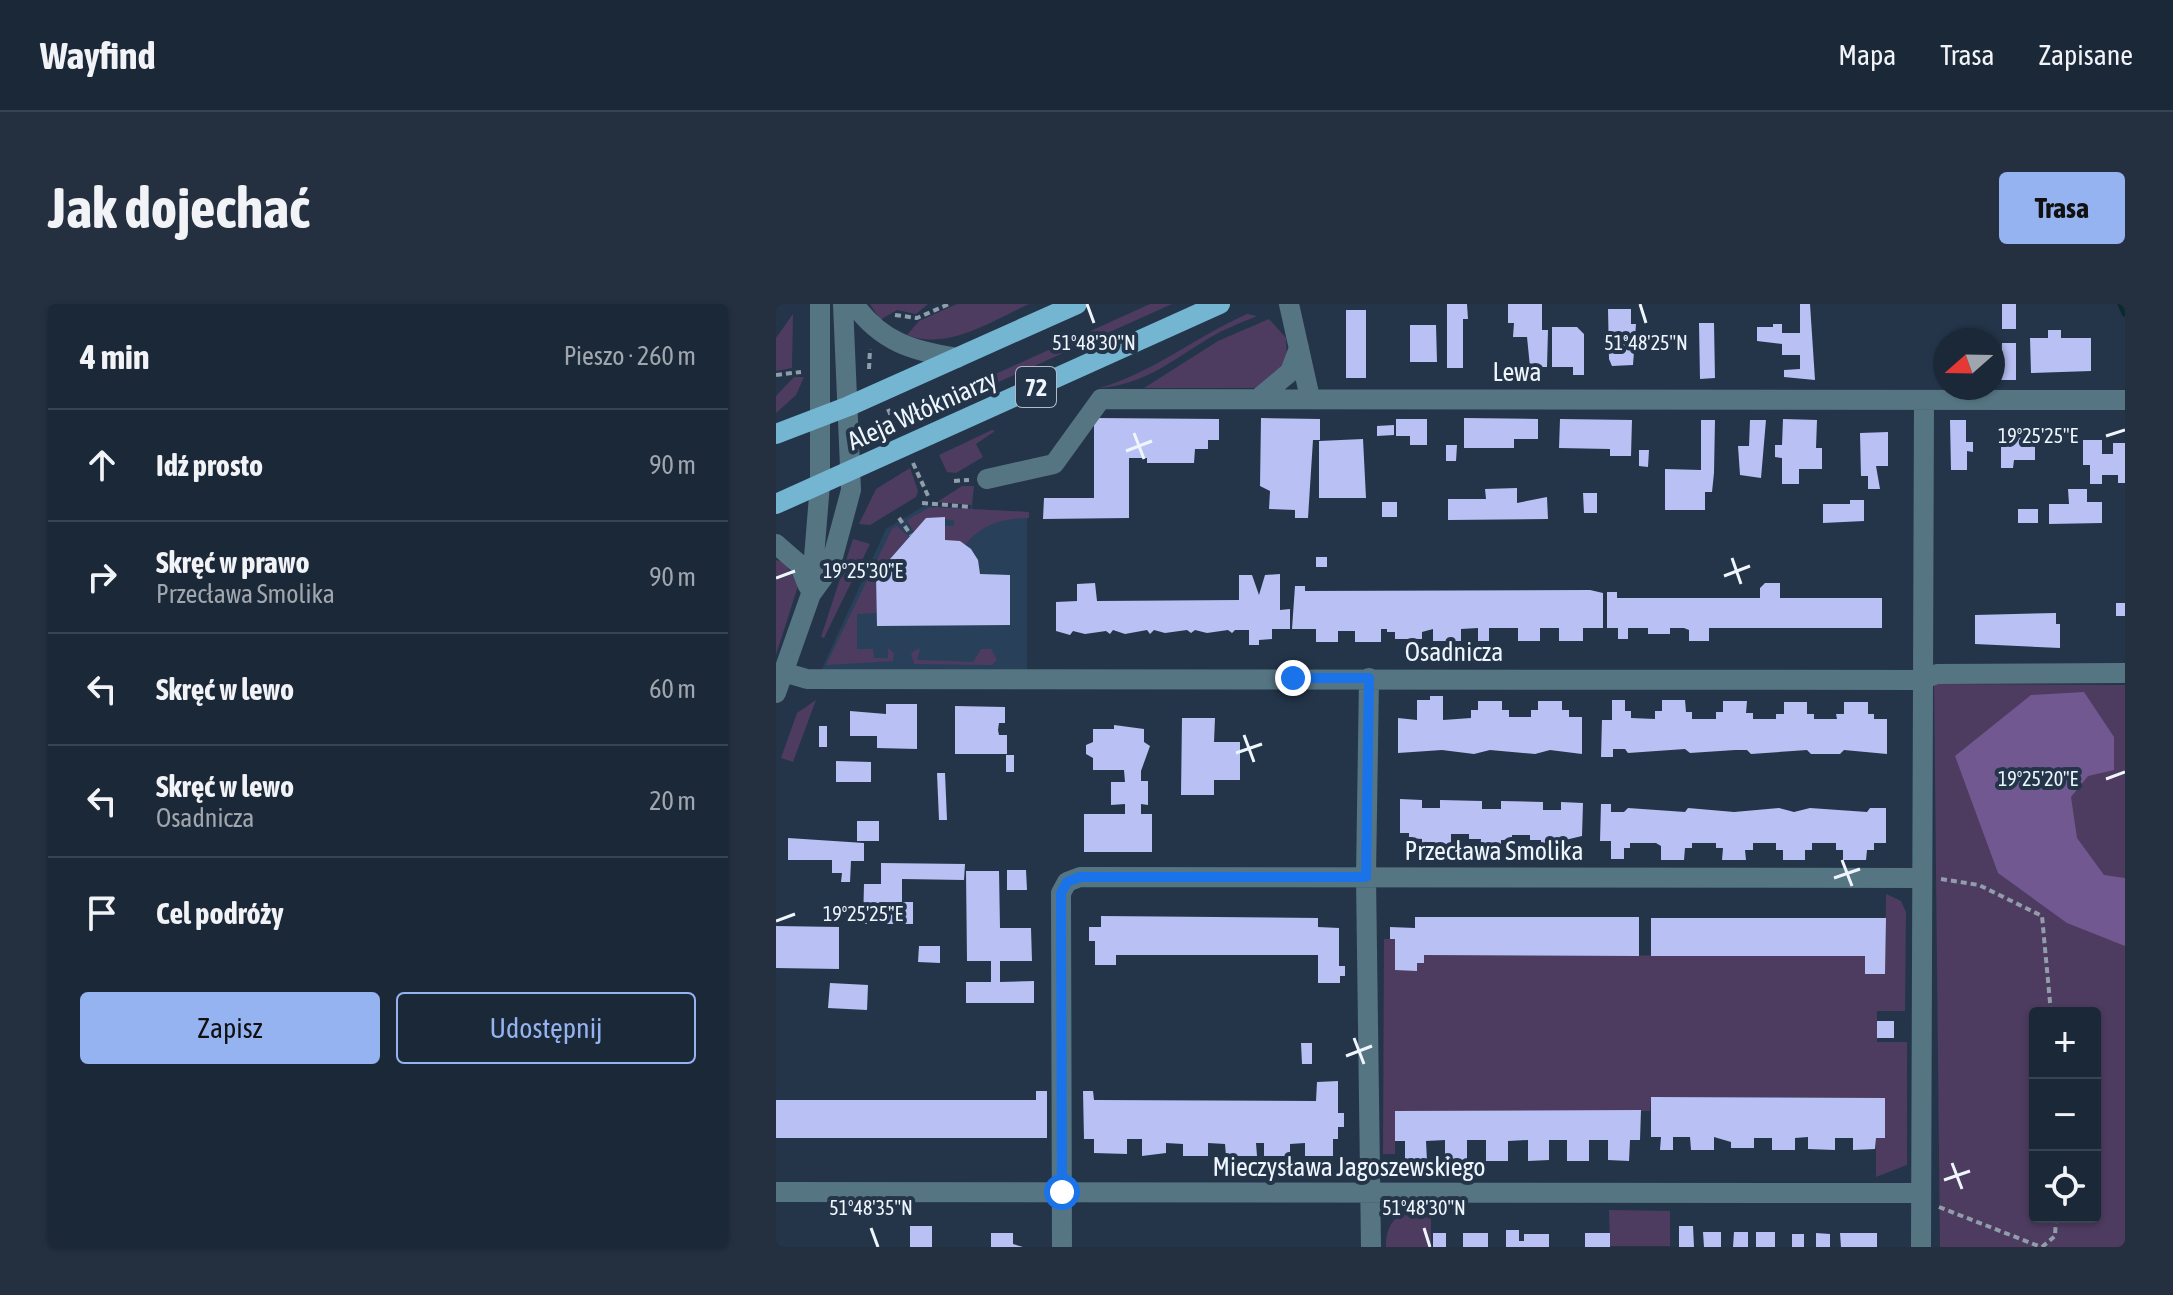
<!DOCTYPE html>
<html lang="pl">
<meta charset="utf-8">
<style>
:root{--surface:#1b2838;--page:#243040;--text:#f1f3f6;--muted:#a0a6ae;--line:#394453;--accent:#95b2f1}
body{margin:0;font-family:"Asap Condensed",sans-serif;background:var(--page);color:var(--text)}
.controls{position:absolute;right:24px;bottom:24px;display:grid;overflow:hidden;border-radius:8px;box-shadow:0 2px 6px #0004}
.controls button{width:72px;height:72px;display:grid;place-items:center;padding:0;border:0;border-bottom:2px solid var(--line);background:var(--surface);color:var(--text);font:40px sans-serif}
.compass{position:absolute;left:1157px;top:24px;width:72px;height:72px;border-radius:50%;background:var(--surface);box-shadow:0 2px 6px #0004;rotate:250deg}
.stop{position:absolute;width:24px;height:24px;margin:-18px;border:6px solid #1a73e8;border-radius:50%;background:#fff}
.stop.end{background:#1a73e8;border-color:#fff;box-shadow:0 2px 8px #0008}
.list{margin:0;padding:0;list-style:none}
h2{display:flex;justify-content:space-between;align-items:center;height:104px;margin:0;padding:0 32px;font-size:34px}
h2 small{font-size:26px;font-weight:400;color:var(--muted)}
.list li{display:grid;grid-template-columns:52px 1fr auto;gap:24px;align-items:center;box-sizing:border-box;height:112px;padding:0 32px;border-top:2px solid var(--line)}
.list b{display:block;font-size:30px;white-space:nowrap}
.list p{margin:0;font-size:26px;white-space:nowrap;color:var(--muted)}
.list em{font-size:26px;font-style:normal;color:var(--muted)}
.actions{display:flex;gap:16px;padding:24px 32px}
.actions a{flex:1;padding:18px 0;border:2px solid var(--accent);border-radius:8px;text-align:center;font-size:28px;color:var(--accent)}
.actions .main{background:var(--accent);color:#111}
.icon{flex:none;width:44px;height:44px;fill:none;stroke:currentColor;stroke-width:2;stroke-linecap:round;stroke-linejoin:round}
.map{position:relative;flex:none;width:1349px;height:943px;overflow:hidden;border-radius:8px}
header{display:flex;align-items:center;gap:48px;box-sizing:border-box;height:112px;padding:0 40px;background:var(--surface);border-bottom:2px solid var(--line)}
header strong{font-size:38px}
nav{display:flex;gap:44px;margin-inline-start:auto;font-size:28px}
.intro{display:flex;align-items:center;justify-content:space-between;box-sizing:border-box;height:192px;padding:0 48px}
h1{margin:0;font-size:56px}
.button{padding:20px 36px;border-radius:8px;background:var(--accent);color:#111;font-size:28px;font-weight:700}
main{display:flex;gap:48px;padding:0 48px}
aside{flex:1;background:var(--surface);border-radius:8px;box-shadow:0 2px 6px #0004}
.map>svg:first-child{display:block}
</style>
<header>
<strong>Wayfind</strong>
<nav><a>Mapa</a><a>Trasa</a><a>Zapisane</a></nav>
</header>
<div class="intro"><h1>Jak dojechać</h1><a class="button">Trasa</a></div>
<main>
<aside>
<h2>4 min<small>Pieszo · 260 m</small></h2>
<ul class="list">
<li><svg class="icon" aria-label="ahead" viewBox="0 0 24 24"><path d="M12 20V5M6 11l6-6 6 6"/></svg><div><b>Idź prosto</b></div><em>90 m</em></li>
<li><svg class="icon" aria-label="right" viewBox="0 0 24 24"><path d="M7 20v-9h11M14 6l5 5-5 5"/></svg><div><b>Skręć w prawo</b><p>Przecława Smolika</p></div><em>90 m</em></li>
<li><svg class="icon" aria-label="left" viewBox="0 0 24 24"><path d="M17 20v-9H6M10 6l-5 5 5 5"/></svg><div><b>Skręć w lewo</b></div><em>60 m</em></li>
<li><svg class="icon" aria-label="left" viewBox="0 0 24 24"><path d="M17 20v-9H6M10 6l-5 5 5 5"/></svg><div><b>Skręć w lewo</b><p>Osadnicza</p></div><em>20 m</em></li>
<li><svg class="icon" aria-label="arrive" viewBox="0 0 24 24"><path d="M6 21V4h12l-3 4 3 4H6"/></svg><div><b>Cel podróży</b></div></li>
</ul>
<div class="actions"><a class="main">Zapisz</a><a>Udostępnij</a></div>
</aside>
<div class="map">
<svg width="1349" height="943" viewBox="0 0 1349 943">
<rect width="100%" height="100%" fill="#24354a"/>
<path fill="#29405a" d="M148 202 251 208V365L45 367 110 225Z"/>
<path fill="#4d3c60" fill-rule="evenodd" d="M94 0H152L140 10 121 6 104 16Z
M181 0H253C216 17 171 47 131 31L143 17Z
M374 0H396L145 113 142 105Z
M17 10 16 64 0 67V34Z
M471 10 481 12C464 19 446 26 430 36 394 58 367 81 323 84 377 69 419 33 471 10Z
M493 15 510 34 511 55 509 64 485 84H368L442 37Z
M18 73H28L20 91 0 109V92Z
M216 126 219 127 200 140 207 153 180 169 171 168 163 151Z
M134 164 142 187 140 193 94 221 83 220 100 185Z
M186 182H198L196 201 161 198Z
M154 203 253 208V214C229 214 206 219 189 241L169 236V222H178V216L150 214 138 228 131 216Z
M121 222 133 233 100 271 101 309 81 310V345H97L98 354H112V344L118 349 117 357 50 361 116 225Z
M77 235 94 240 48 334 45 333Z
M0 256 9 258 22 282 0 351Z
M144 344 141 356 197 358 205 345H215L221 356 216 361 138 360 135 349Z
M1158 380 1349 381V943H1164ZM1259 709H1319V913H1259Z
M40 396 17 458 5 454 21 409Z
M1110 590 1125 597 1130 608 1129 707H1101V738H1131V861L1100 873V834L1109 833 1108 794 875 793 874 807H619V850H607L608 635H619V666H641V659H648V651L1089 652V670H1109Z
M633 904H655V943H610C610 923 617 914 633 904Z
M833 906 894 907V942H834Z"/>
<path fill="#725890" d="M1308 388 1338 433V466L1312 472 1295 493 1301 534 1328 571 1349 574V642L1291 619 1222 569 1179 452 1255 391Z"/>
<g fill="none" stroke-linecap="round" stroke-linejoin="round">
<path stroke="#0a2a2c" stroke-width="7" d="M1345 0 1349 9"/>
</g>
<path fill="#b9c0f4" d="M671 0H691L692 15H687V64H671Z
M732 0H766V26H772L771 63H754L751 33H737L738 19H732Z
M1024 0H1034L1039 76 1008 73V66L1024 65V51H1006V40L981 37V23H997V20H1006V29H1024Z
M1226 0H1240V25H1226Z
M832 5H855V20H860L857 61 836 62 833 55Z
M570 6H590V74H570Z
M923 19H938L939 74 924 75Z
M634 21H660L661 58H634Z
M776 23H801L808 30V71H797V63H776Z
M1272 26H1285V34H1315V67L1255 69 1254 34H1272Z
M1226 39H1240V76H1225Z
M318 114 443 115V136H432V145H419L418 159H371V154H353V214L267 215 268 194H318Z
M485 114 544 115V136H537L532 214H519V206L493 205 494 187 484 182Z
M688 114 762 115V135H738V144H688Z
M620 115H651V141H634V132H620Z
M784 115 856 116 855 152H834V145L783 144Z
M1007 115 1041 116 1040 144H1046V165H1023V180H1006V154L999 153V141H1006Z
M925 116H939L938 169 936 188H929V206H889V165L925 166Z
M974 116H990L985 174 964 171 962 142H973Z
M1174 116H1190V138H1197V148L1191 147V166H1175Z
M618 121V131L601 132V122Z
M1225 126 1259 127V156H1238L1237 164H1225Z
M1112 128V162H1100L1104 185H1092V172H1085L1084 129Z
M587 135 590 194H543V137Z
M1307 136H1326V150H1337V139H1349V179H1342V171H1326V180H1314V161H1307Z
M670 141H681L680 157H670Z
M863 146H873L872 163 863 162Z
M741 184V199L771 193 772 215 672 216V195H710L709 185Z
M1292 185H1311V198H1326V219L1273 220V200H1293Z
M807 189H821V209H808Z
M1074 196H1088V217L1047 219V200H1074Z
M606 198H621V213H606Z
M1242 205H1262V219H1242Z
M169 213V236L184 237 195 245 202 256 204 270 234 271V321L101 322 100 271 150 214Z
M540 253H551V263H540Z
M504 270V306L514 305V325H496V335L483 336V341H473V326H459L456 329 452 326 431 329 419 326 415 329 411 326 389 329 378 326 374 330 371 326 349 330 337 326 334 330 330 327 309 330 297 327 294 331 280 327V298L301 297V280L319 279 321 297 463 296V271H476L483 291 489 271Z
M989 279H1004V294H1106V324H933V337H913V326L908 324H894V330H872V324H852V335H842V324H831V288H841V294H984V284Z
M519 282H529V287L814 286 827 289V324H807V337H783V324H764V337H742V324H713V337H702V324L685 325V337H657V325L646 328V335H619V328H611V325H605V338H579V327H562V338H540V325H516Z
M1340 299H1349V312H1340Z
M1280 309V320H1284V344L1199 340V311Z
M654 392H667V416L695 414V406H702V397H726V406H733V413H755V406H762V397H786V406H793V413H806V450L774 446 759 450 714 446 698 450 666 446 622 449V414L641 416V396H654Z
M836 396H849V407H855V414L879 415V407H886V396H909L910 408H916V415H940V408H947V397H971L970 409H977V415H1000V410H1008V398H1031V410H1038V415H1061L1060 410H1068V398H1092V410H1098V415H1111V450L1068 446 1064 450H1035L1031 446 975 450 971 446H959L914 449 909 445 852 449 849 445H837V453H825L826 416H836Z
M110 400H141V445L101 444V432H74V407L110 410Z
M179 402 229 403V419H223L222 426 223 431H231V450H179Z
M406 414H439L438 438H464V476H438V491H405Z
M338 421 368 425V438L374 442 365 467V477H372V501L365 500V510H376V548H308V510H349V500L335 501V478H349L348 466H317V454L310 450V441L317 438V425H338Z
M43 422H51V443H43Z
M230 451H238V468H230Z
M60 457 95 458V478H60Z
M161 469H169L171 516H163Z
M624 495 646 496V504H664V496L706 497V505H725V497L767 498V506H785V498L807 499 806 532 785 537V553L765 552V536H754V531H736V536H725V552H704L705 535H693V530H675V540H666L667 553H641L642 539H646V535L633 534V529H624Z
M825 500H835V508H848L852 504 909 508 912 504 958 508 1003 504 1018 508 1034 504 1091 508 1094 504H1110V539H1098V546H1091L1090 556H1067V546H1060V539H1036V546H1029V556H1007V546H1000V539H977V546H969L970 556H946L947 544H940V539H916V544H909L908 556H885V542L880 539H854V544H848V555H835V537H824Z
M81 517H103V537H81Z
M12 534 88 539V557H75L74 578H65L66 569H56V556H12Z
M105 559 189 560 188 576 126 575V598H137V620H87L88 580H105Z
M231 566H250L251 586H231Z
M190 567H223L224 624H255L256 657H224V678L258 677V699H190V678H215V657H191Z
M325 612 542 614V623L563 624V662H569V672H564V679H542V651H340V661H319V637H313V623H325Z
M639 613H863V652L648 651V659H641V667L619 666V635H614V623L639 624Z
M875 614H1110L1109 670H1089V652H875Z
M0 622 63 623V665L0 664Z
M143 642H164V659L142 658Z
M54 679 92 681 91 706 52 704Z
M1101 717H1118V734H1101Z
M525 739H536V760H526Z
M562 777V809H568V823H562V835H557V852H529V839L514 840V852H488V839H480L481 852H450L449 840 432 839V852H407V840L390 839V849L366 852V835H351V850L318 849V835H308L307 787H317L318 796 540 797 541 778Z
M260 787H271V834H0V796H260Z
M875 793 1109 794V834H1100L1099 845 1077 846V834H1059V846L1032 845V833L1019 834V846H996V834H978V844H955V838L938 833V846H915L914 833H897V846H884L885 833H875Z
M865 806 864 836H854L853 857 832 856V836H813V857H791V836H773V856L752 857V836L732 837V857H710V836H691V857H669V836L650 837 651 857H629V837H619V807Z
M134 922H156V943H134Z
M903 922H917L918 943H903Z
M730 926H743V937H748V930H773V943H730Z
M927 928H945V943H928Z
M958 928H972V943H957Z
M980 928H999V943H980Z
M215 929H237V940L247 943H215Z
M657 929H670V943H657Z
M687 929H712V943H687Z
M809 929H834V943H809Z
M1040 929 1054 930V943H1040Z
M1064 929H1101V943H1065Z
M1016 930H1028V943H1016Z"/>
<g fill="none" stroke-linecap="round" stroke-linejoin="round">
<path stroke="#919dab" stroke-width="4" stroke-dasharray="6 4" stroke-linecap="butt" d="M119 11 141 14 173 0
M93 65 94 45
M0 71 25 68
M112 105 120 123
M132 107 136 117
M137 159 153 194
M178 177 193 176
M146 199 196 203
M123 214 135 231
M1165 575 1203 581 1266 612 1275 709
M1163 903 1265 943
M1266 943 1279 932 1280 913"/>
<path stroke="#567583" stroke-width="20" d="M78 0C105 38 137 47 181 54
M513 0 534 94
M483 94 514 68 523 44
M211 175 278 160 325 95 1349 96
M0 240 23 260 32 282
M35 290 54 264 75 186 67 0
M7 368 31 375 1145 376 1161 370 1349 369
M593 374 590 573 595 943
M0 389 35 290 44 180V0
M0 888 1145 889
M286 943 285 589 291 578 304 573 1146 574
M1145 943 1148 97"/>
<path stroke="#74b5d2" stroke-width="20" d="M0 130 73 102 301 0
M0 200 444 0"/>
</g>
<g fill="none" stroke-linecap="round" stroke-linejoin="round">
<path stroke="#1a73e8" stroke-width="10" d="M286 888 285 589 291 578 304 573H590L593 374H517"/>
</g>
<path fill="none" stroke="#eff5fd" stroke-width="3" d="M311 0 318 19M864 0 870 19M358 129 368 155M1330 132 1349 126M350 147 376 137M956 254 965 280M948 272 974 262M0 274 19 267M468 431 478 458M460 449 486 440M1330 475 1349 468M1066 556 1076 582M1058 574 1084 565M0 617 19 610M578 734 588 760M570 752 596 742M1176 859 1186 885M1168 876 1194 867M95 924 102 943M648 924 654 943"/>
<g text-anchor="middle" dominant-baseline="central" stroke-width="8" stroke-linejoin="round" paint-order="stroke">
<rect fill="#24354a" stroke="#b2bbc7" stroke-width="2" x="240" y="63" width="40" height="40" rx="6"/>
<g font-size="24" font-weight="bold" fill="#eff5fd">
<text x="260" y="83">72</text>
</g>
<g font-size="26" fill="#eff5fd" stroke="#24354a">
<text x="741" y="68">Lewa</text>
<text transform="translate(146 106) rotate(-24)">Aleja Włókniarzy</text>
<text x="678" y="348">Osadnicza</text>
<text x="718" y="547">Przecława Smolika</text>
<text x="573" y="863">Mieczysława Jagoszewskiego</text>
</g>
</g>
<g font-size="20" text-anchor="middle" fill="#eff5fd" stroke="#24354a" stroke-width="8" stroke-linejoin="round" paint-order="stroke">
<text x="318" y="46">51°48'30"N</text>
<text x="870" y="46">51°48'25"N</text>
<text x="1262" y="139">19°25'25"E</text>
<text x="87" y="274">19°25'30"E</text>
<text x="1262" y="482">19°25'20"E</text>
<text x="87" y="617">19°25'25"E</text>
<text x="95" y="911">51°48'35"N</text>
<text x="648" y="911">51°48'30"N</text>
</g>
</svg>
<div class="controls">
<button>+</button>
<button>−</button>
<button><svg class="icon" aria-label="locate" viewBox="0 0 24 24"><circle cx="12" cy="12" r="6"/><path d="M12 2v4M12 18v4M2 12h4M18 12h4"/></svg></button>
</div>
<svg class="compass" viewBox="-18 -18 36 36"><path d="M0-13l5 13h-10z" fill="#e53935"/><path d="M0 13l5-13h-10z" fill="#a0a6ae"/></svg>
<div class="stop" style="left:286px;top:888px"></div>
<div class="stop end" style="left:517px;top:374px"></div>
</div>
</main>
